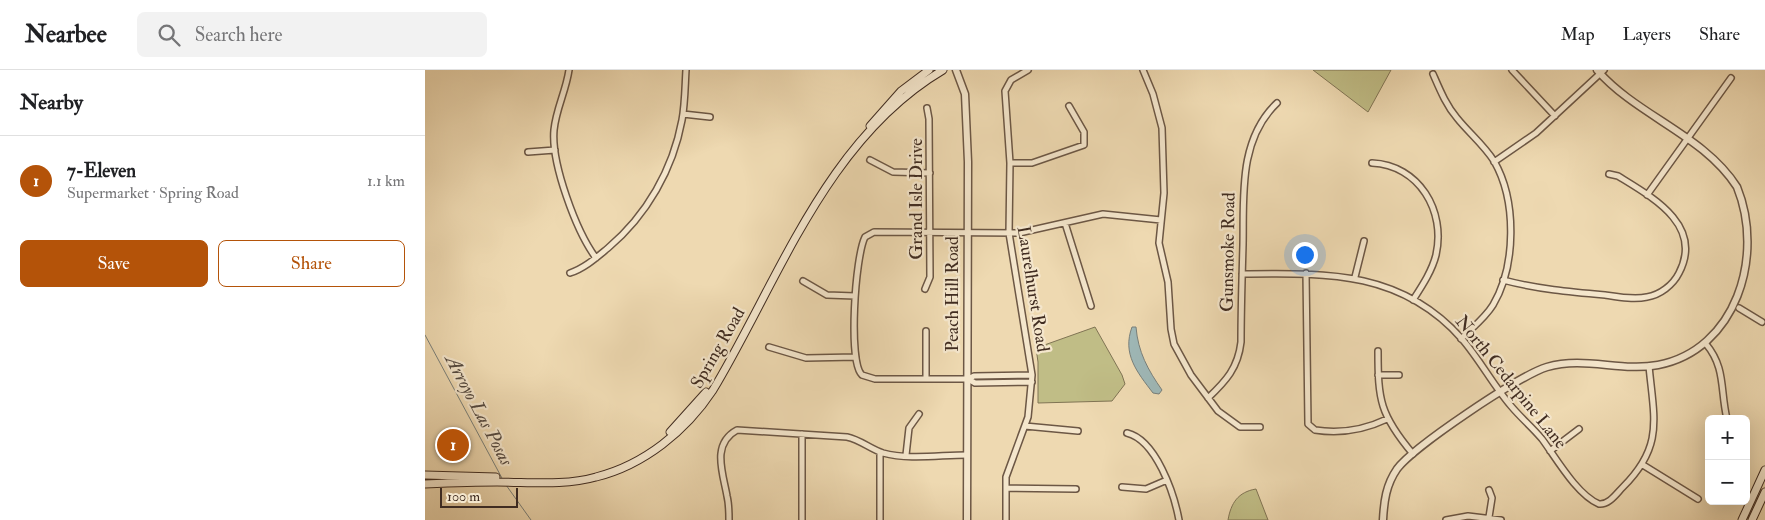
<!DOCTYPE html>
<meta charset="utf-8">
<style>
:root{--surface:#fff;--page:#f2f2f2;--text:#202124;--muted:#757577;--line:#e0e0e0;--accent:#b45309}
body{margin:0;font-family:"IM FELL Double Pica",serif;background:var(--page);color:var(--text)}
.controls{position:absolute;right:15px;bottom:15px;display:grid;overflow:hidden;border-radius:8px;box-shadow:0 5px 20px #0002}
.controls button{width:45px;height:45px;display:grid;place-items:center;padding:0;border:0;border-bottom:1px solid var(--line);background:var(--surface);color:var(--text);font:25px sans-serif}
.scale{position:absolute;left:15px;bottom:12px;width:78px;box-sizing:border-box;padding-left:5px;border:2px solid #402c21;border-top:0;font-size:14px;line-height:18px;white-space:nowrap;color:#402c21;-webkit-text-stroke:4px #f4e6cc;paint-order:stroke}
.you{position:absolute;left:879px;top:184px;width:18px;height:18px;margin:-12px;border:4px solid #fff;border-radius:50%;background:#1a73e8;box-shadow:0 0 0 8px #1a73e833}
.badge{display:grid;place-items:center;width:32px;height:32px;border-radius:50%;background:var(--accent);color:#fff;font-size:16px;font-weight:700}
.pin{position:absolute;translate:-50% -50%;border:2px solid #fff;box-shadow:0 1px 5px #0006}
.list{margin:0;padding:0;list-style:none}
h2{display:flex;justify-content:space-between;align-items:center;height:65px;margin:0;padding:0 20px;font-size:21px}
h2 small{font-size:16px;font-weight:400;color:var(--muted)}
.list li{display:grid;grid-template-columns:32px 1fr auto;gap:15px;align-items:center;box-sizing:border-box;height:90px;padding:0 20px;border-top:1px solid var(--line)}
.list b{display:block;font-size:19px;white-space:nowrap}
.list p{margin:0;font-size:16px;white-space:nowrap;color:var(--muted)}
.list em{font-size:16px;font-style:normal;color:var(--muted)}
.actions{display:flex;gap:10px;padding:15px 20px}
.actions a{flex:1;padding:11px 0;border:1px solid var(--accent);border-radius:8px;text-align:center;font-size:18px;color:var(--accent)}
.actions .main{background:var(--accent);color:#fff}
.icon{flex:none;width:28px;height:28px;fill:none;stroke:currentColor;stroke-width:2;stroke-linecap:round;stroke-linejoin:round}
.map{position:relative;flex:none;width:1340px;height:450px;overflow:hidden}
header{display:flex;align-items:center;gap:30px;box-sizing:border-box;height:70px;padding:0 25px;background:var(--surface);border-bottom:1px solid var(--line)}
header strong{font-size:24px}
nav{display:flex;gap:28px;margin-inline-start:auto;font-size:18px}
.search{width:350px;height:45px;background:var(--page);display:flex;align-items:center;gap:12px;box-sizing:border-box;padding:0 18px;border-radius:8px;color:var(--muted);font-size:19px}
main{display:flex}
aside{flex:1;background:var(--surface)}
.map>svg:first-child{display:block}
</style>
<header>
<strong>Nearbee</strong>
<div class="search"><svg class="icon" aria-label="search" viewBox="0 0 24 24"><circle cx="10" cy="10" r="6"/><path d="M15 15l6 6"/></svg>Search here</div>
<nav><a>Map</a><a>Layers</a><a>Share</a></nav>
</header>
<main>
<aside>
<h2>Nearby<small></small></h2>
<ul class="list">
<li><span class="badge">1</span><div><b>7-Eleven</b><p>Supermarket · Spring Road</p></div><em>1.1 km</em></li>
</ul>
<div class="actions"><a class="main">Save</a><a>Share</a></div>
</aside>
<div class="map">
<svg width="1340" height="450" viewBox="0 0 1340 450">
<rect width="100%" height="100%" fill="#eed9b1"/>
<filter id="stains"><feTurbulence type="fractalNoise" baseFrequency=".004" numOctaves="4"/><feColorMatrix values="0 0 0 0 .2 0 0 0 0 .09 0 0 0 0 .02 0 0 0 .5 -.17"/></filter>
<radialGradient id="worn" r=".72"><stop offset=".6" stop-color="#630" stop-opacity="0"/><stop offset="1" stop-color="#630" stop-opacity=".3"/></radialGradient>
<path fill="#c0bd86" stroke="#807454" d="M888 0H966L943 42Z
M670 257 697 305 700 314 687 331 613 333V292L611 278Z
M831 419 843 450H803C806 433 813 422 831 419Z"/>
<path fill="#9eb7b6" stroke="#787f7a" d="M707 257H711C713 282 723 300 737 320L734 324 728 323C712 302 697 284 707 257Z"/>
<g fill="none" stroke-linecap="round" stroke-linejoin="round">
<path stroke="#787f7a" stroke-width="1" d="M0 265 78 410
M81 415 106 450"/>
<defs>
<path id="minor" d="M144 0C141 21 131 39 129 60 126 93 151 161 171 188
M718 0 728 24 737 58 739 123 734 173 743 212 746 259 749 274 766 305 793 341 815 357H835
M1087 0 1130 46
M1008 4C1015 20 1021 35 1032 48 1044 63 1059 75 1069 91 1092 131 1091 196 1068 235 1060 248 1047 258 1036 269
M258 44 285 47
M103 82 130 80
M445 90 468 102 505 103
M1069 92 1111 63 1179 0
M585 93H607L659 75V62L644 36
M947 93C994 95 1021 141 1011 185 1007 201 997 216 988 230
M1222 125 1306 8
M640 153 666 236
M145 203C160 198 172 187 183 178 222 145 248 99 257 50 260 34 260 16 261 0
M881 203 883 354 890 360C916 364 939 360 962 349
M817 204C900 203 976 200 1037 269 1055 290 1068 315 1086 336 1096 348 1107 357 1117 369 1131 388 1152 425 1174 434 1184 435 1191 424 1198 417 1239 376 1229 349 1224 296
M930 207 939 171
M1078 210C1112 219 1145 222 1180 225 1193 227 1209 230 1222 227 1235 225 1248 215 1254 203 1279 155 1227 127 1193 106L1184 104
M378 211 402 225 430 226
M500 219 505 207 504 49 502 38
M1314 238 1337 252
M501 261V309
M1281 274C1301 298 1295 320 1302 349
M344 277 381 288 431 287
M953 281C953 330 955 345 988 384
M607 305 549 306 543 309H450L437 305C423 292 430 187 440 167L449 162 594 163 678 144 736 150
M953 305H974
M543 309 550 313 607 312
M783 328C801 311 813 298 816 272 816 240 817 208 818 175 819 127 813 70 852 33
M600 356 653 361
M702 363C731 370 749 423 754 450
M1125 381 1154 359
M455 382V450
M481 385 484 358 494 344
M1218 395 1273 429
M697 417 721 419 742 410
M581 418 651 419
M1064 447 1067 428 1064 420
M304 450C304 442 304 434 302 426 298 403 286 374 312 360L422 367C436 370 445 379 458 383 484 390 515 385 542 385
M377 450V364
M581 450V407L603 347 607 305 584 163 585 93 580 21 586 10 603 0
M1021 450 1043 446 1076 450"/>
<path id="tertiary" d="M531 0 540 24 543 92 542 450
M958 450C959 431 961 415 972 399 988 377 1095 305 1122 297 1159 286 1196 302 1233 295 1311 280 1340 186 1312 117 1279 65 1212 46 1172 0"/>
<path id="secondary" d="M445 56 476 21 504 0
M245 362 281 322
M0 405 71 407
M0 414C24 413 48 412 72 412 105 412 140 416 171 407 219 395 261 361 288 320 354 210 401 69 518 0
M1317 450 1340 400
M1327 450 1340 422"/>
</defs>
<use href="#minor" stroke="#6c5745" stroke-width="8"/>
<use href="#tertiary" stroke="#6c5745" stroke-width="9"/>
<use href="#secondary" stroke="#402c21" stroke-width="9"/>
<use href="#minor" stroke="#f4e6cc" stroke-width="5"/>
<use href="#tertiary" stroke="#f4e6cc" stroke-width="6"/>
<use href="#secondary" stroke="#f4e6cc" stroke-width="7"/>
</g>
<g text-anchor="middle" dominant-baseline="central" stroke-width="4.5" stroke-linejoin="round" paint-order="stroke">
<g font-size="18" fill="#402c21" stroke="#f4e6cc">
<text transform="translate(491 129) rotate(-90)">Grand Isle Drive</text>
<text transform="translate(803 182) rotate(-89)">Gunsmoke Road</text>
<text transform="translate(608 219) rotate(81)">Laurelhurst Road</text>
<text transform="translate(527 224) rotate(-90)">Peach Hill Road</text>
<text transform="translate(293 278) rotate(-60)">Spring Road</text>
<text transform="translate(1086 312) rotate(51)">North Cedarpine Lane</text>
</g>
<g font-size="19" font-style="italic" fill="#53483f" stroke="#f4e6cc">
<text transform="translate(54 340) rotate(62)">Arroyo Las Posas</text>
</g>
</g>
<rect width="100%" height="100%" filter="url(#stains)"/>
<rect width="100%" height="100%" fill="url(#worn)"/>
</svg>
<div class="controls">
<button>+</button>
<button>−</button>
</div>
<div class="scale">100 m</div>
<div class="you"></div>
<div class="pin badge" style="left:28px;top:375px">1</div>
</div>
</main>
